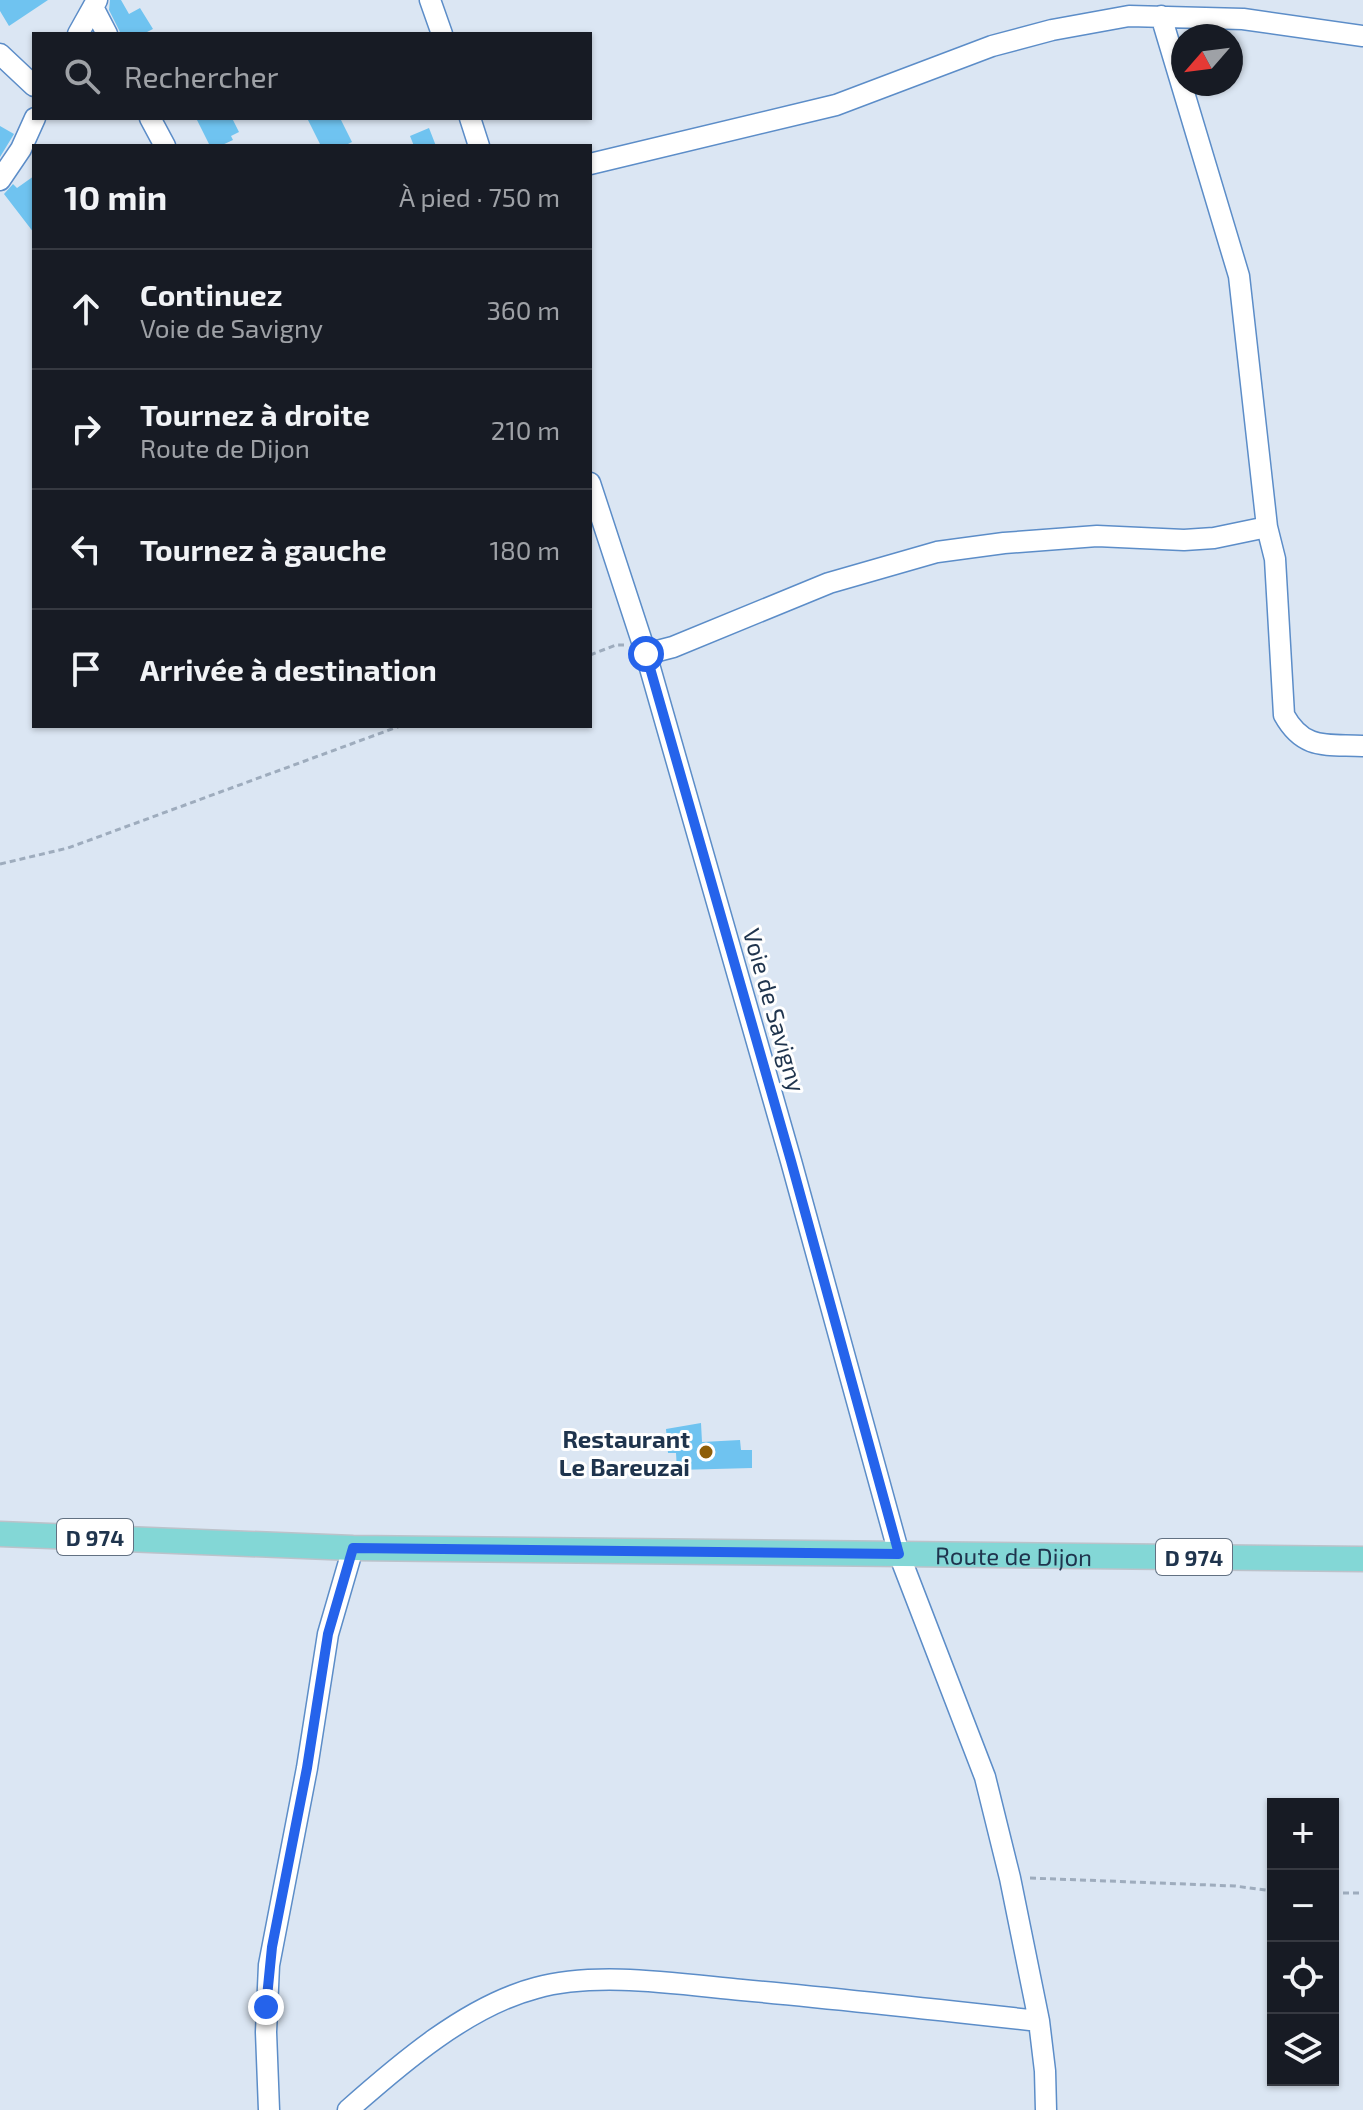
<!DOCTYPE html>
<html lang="fr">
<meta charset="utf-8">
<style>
:root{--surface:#171b24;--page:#242831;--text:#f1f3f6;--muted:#9ea1a6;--line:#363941}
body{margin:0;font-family:"Exo 2",sans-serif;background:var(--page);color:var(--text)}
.controls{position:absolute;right:24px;bottom:24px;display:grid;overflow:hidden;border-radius:0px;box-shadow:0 2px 6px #0004}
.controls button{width:72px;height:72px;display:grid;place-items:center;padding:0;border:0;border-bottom:2px solid var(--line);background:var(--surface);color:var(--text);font:40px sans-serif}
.compass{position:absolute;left:1171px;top:24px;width:72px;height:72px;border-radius:50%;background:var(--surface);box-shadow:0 2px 6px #0004;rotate:242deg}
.stop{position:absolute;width:24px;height:24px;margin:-18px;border:6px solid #2563eb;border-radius:50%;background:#fff}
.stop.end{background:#2563eb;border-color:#fff;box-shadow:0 2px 8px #0008}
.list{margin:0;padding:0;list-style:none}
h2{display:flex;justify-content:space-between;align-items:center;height:104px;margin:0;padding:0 32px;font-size:34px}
h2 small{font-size:26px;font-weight:400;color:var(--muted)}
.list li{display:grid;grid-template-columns:52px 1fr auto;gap:24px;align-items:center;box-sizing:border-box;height:120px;padding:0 32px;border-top:2px solid var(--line)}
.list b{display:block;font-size:30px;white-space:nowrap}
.list p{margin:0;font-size:26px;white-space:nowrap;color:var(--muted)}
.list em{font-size:26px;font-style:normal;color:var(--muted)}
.icon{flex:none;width:44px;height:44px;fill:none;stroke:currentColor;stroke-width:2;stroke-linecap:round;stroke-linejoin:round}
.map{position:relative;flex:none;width:1363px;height:2110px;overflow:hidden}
.search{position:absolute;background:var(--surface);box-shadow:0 2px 6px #0004;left:32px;top:32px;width:560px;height:88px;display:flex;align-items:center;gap:20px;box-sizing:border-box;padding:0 28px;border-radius:0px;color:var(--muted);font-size:30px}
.panel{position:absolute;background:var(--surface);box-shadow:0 2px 6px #0004;left:32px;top:144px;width:560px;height:584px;border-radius:0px}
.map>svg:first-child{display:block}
</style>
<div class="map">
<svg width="1363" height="2110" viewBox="0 0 1363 2110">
<rect width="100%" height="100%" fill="#dbe6f3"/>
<path fill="#6fc3f0" d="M0 0H48L9 26 0 11Z
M110 0H121L129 14 140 8 153 29 143 34H121L109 10Z
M196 118H232L239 132 231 136 233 140 220 146H210Z
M307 118H340L352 142 344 146H321Z
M0 126 14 134 0 157Z
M429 128 436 146H414L410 136Z
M34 176V233L4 194 13 184 17 188Z
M701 1423 702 1442 740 1440 741 1450H752V1468L677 1470 676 1453H668L666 1429Z"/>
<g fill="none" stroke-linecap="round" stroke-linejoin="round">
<defs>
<path id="minor" d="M430 0 442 34
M93 7 107 34
M1161 16 1239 276 1267 527 1275 559 1284 715C1304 751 1327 744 1363 746
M78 34 97 0
M0 54 34 86
M150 118 165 146
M470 118 479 146
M590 164 836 105 992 46 1052 30 1129 16 1243 19 1363 36
M0 180 21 149 35 118
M590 483 646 654 791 1161 899 1554 985 1777 1010 1878 1039 2021 1045 2071 1046 2110
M646 654 673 647 829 583 937 552 1004 543 1097 536 1184 540 1214 538 1267 527
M269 2110 266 2032 269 1965 307 1768 328 1634 353 1548
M348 2110C400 2064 467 2006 536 1988 596 1971 679 1984 742 1990 841 1999 940 2010 1039 2021"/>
<g id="major">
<path id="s1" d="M0 1534 353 1548 1363 1559"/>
</g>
</defs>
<use href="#minor" stroke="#5c8dc8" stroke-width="23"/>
<use href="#major" stroke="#bcc2ca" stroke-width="27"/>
<path stroke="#9eacbd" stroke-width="3" stroke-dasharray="6 4" stroke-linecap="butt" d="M590 655 616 645H624
M0 864 68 848 400 726
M1030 1878 1235 1886 1273 1891
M1333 1893H1363"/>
<use href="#minor" stroke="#fff" stroke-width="20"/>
<use href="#major" stroke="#83d7d6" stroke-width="24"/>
</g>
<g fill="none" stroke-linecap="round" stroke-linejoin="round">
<path stroke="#2563eb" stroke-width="10" d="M266 2007 272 1947 307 1768 328 1634 353 1548 899 1554 791 1161 646 654"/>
</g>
<circle fill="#8e5e08" stroke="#fff" stroke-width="3" cx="706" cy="1452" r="8"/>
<g text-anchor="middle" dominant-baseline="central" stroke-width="6" stroke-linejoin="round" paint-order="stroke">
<g fill="#fff" stroke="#627182" stroke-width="2">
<rect x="57" y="1519" width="76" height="36" rx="6"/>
<rect x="1156" y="1539" width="76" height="36" rx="6"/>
</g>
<g font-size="22" font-weight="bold" fill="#1f344d">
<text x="95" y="1537">D 974</text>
<text x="1194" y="1557">D 974</text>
</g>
<g font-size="24" fill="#1f344d" stroke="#fff">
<text transform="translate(775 1010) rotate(74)">Voie de Savigny</text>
<text stroke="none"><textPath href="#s1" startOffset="1014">Route de Dijon</textPath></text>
</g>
<g font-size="24" font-weight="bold" fill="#1f344d" stroke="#fff" text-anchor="end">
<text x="690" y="1438">Restaurant<tspan x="690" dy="28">Le Bareuzai</tspan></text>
</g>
</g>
</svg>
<div class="controls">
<button>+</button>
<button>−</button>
<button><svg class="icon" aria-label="locate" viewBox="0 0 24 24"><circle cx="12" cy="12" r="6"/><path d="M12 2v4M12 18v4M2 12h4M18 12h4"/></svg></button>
<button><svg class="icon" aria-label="layers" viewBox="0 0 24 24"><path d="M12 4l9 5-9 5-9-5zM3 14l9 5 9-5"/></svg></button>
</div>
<svg class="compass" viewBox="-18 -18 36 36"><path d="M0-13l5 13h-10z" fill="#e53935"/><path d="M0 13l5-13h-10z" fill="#9ea1a6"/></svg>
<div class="stop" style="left:646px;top:654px"></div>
<div class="stop end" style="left:266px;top:2007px"></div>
<div class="search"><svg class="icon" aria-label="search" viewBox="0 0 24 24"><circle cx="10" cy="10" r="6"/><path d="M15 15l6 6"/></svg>Rechercher</div>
<section class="panel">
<h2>10 min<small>À pied · 750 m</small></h2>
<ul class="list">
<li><svg class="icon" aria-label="ahead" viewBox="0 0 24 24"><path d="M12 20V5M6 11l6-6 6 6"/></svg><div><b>Continuez</b><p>Voie de Savigny</p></div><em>360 m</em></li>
<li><svg class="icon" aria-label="right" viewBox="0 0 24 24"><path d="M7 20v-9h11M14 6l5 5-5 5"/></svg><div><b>Tournez à droite</b><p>Route de Dijon</p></div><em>210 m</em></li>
<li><svg class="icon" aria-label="left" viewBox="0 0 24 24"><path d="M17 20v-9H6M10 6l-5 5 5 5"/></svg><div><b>Tournez à gauche</b></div><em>180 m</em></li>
<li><svg class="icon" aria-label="arrive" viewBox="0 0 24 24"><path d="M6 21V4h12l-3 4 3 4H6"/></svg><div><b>Arrivée à destination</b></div></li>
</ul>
</section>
</div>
